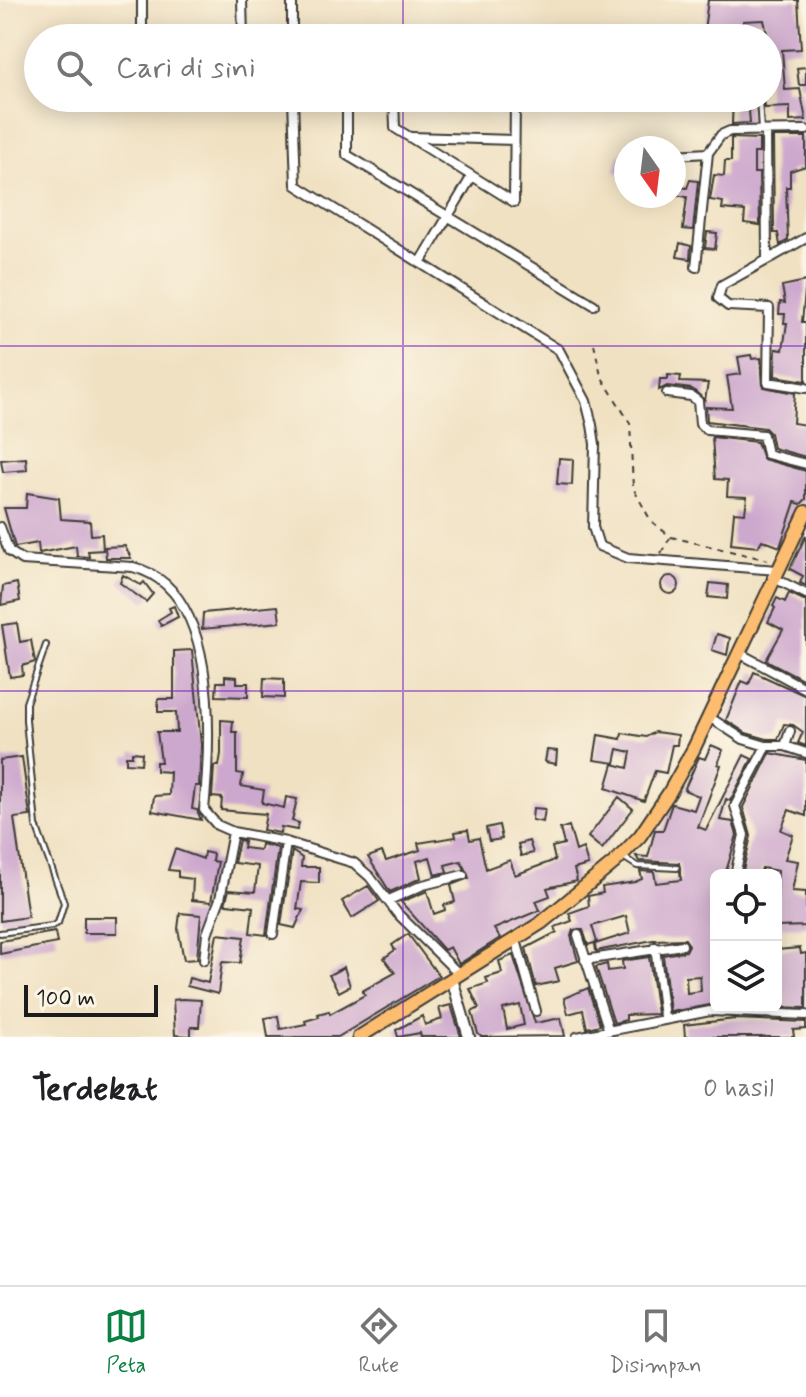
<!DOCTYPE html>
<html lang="id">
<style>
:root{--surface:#fff;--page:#f2f2f2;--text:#202124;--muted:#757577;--line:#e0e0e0;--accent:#0b8043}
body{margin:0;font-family:Mynerve,sans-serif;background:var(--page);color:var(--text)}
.controls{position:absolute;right:24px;bottom:24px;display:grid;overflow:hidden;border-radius:12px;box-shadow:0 4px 20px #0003}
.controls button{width:72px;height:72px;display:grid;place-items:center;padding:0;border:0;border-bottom:2px solid var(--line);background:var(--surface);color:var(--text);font:40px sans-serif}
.compass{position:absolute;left:614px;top:136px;width:72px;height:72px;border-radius:50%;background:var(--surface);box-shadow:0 4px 20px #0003;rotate:166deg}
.scale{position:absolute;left:24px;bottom:20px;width:134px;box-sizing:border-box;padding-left:8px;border:4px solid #1c1c1c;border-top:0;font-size:22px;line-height:28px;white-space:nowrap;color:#1c1c1c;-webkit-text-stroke:6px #fcf5e5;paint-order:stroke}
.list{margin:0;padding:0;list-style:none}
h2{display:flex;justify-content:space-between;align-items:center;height:104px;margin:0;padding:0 32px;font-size:34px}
h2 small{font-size:26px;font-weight:400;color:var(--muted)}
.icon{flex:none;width:44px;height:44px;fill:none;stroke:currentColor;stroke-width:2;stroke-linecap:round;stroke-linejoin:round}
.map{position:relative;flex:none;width:806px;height:1037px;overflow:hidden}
.search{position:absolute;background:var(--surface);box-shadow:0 4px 20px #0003;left:24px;right:24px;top:24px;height:88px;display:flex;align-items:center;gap:20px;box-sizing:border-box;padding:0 28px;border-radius:44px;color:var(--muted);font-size:30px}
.sheet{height:248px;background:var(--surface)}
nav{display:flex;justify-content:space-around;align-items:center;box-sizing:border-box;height:112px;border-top:2px solid var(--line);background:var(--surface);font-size:22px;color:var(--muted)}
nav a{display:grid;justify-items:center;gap:4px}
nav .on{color:var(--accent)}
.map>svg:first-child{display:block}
</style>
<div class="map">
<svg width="806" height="1037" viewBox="0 0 806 1037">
<rect width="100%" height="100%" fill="#fcf5e5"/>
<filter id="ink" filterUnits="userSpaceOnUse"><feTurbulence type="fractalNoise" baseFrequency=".0125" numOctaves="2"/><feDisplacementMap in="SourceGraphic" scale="16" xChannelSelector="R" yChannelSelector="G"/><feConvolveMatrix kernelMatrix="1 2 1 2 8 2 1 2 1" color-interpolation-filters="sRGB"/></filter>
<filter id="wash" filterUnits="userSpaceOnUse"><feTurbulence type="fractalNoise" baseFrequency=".006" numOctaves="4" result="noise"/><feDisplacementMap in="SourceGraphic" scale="32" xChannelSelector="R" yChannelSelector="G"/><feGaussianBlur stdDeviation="1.8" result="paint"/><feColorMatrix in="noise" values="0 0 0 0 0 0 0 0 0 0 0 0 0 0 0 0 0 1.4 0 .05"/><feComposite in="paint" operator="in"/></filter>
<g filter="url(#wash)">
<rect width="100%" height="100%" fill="#f0e1c2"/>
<g id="blocks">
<path fill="#cda8ce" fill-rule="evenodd" d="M708 0H798L801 49 782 50 785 90 800 89 806 120 790 121V107L765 108 764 98H768V38L764 20 743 21 744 38H703Z
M806 67V85H799L797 68Z
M733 98H748L750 123 732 124Z
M773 137H806V166L790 171V187H786L788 240 780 245 778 233H774Z
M731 138 759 139V153H754V173H759L760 225 744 223 745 211 722 209 723 202 710 200 714 175 724 176 725 161H731Z
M619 155 626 156V174L615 172Z
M690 180 698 181 693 230 683 229 687 197 676 195 677 187 687 188Z
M707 232 717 233 715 249 705 248Z
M680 243 691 246 690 259 677 257Z
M806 281 802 322H806V381L775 376 776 349 783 350 787 323H784L785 314H779L780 302 785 303 782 286Z
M751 355 752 359 761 358 763 387 795 393 793 423 806 425V457L773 448 770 433 765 428 707 421 706 407 732 408 727 376 741 374 738 357Z
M668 375 681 376 680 382 708 383 705 400 692 389 667 386 659 390 660 379H668Z
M712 437 757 442 763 459 806 471V499L801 504 795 502 780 547 762 540 758 547 731 544 734 512 745 513 747 497 727 496 728 480 715 479Z
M26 458 27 470 3 472 1 460Z
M559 458 573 459 572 485 557 484Z
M27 493 59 498 61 519 90 521 91 535 102 534 103 550 88 551 89 557 77 556 76 546 39 553 38 543 15 547 4 508H26Z
M806 535V586L800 583 803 576 790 569Z
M125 546 131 558H106L105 547Z
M123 575 141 585 144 582 153 594 146 602 120 583Z
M661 585a9 9 0 1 1 18 0a9 9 0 1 1-18 0Z
M17 583 20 601 1 605 3 586Z
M710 583 728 585 727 599 708 597Z
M789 593 806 601V681L766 660 783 630 768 622 775 608 773 606 777 598 785 602Z
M174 606 178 617 161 626 158 620 171 612 169 608Z
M278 606 280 622 202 629 203 613Z
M17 623 20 642 31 640 35 662 22 666 23 675 10 677 2 625Z
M717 634 730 638 727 655 712 650Z
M192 650 201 745 199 786H195L192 809 197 810 201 820 152 811 154 796 169 795 170 772 156 771V762H161L157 732H177L176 712H158V699H174V651Z
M754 672 806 696V746L798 743 803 732 793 725 784 724 778 739H767L746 733 726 720 742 681 749 684Z
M225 676 237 677V683H248V697L216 696 217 682H225Z
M264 678 284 679V698L263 697Z
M221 720 233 721 232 732H237V773L243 774 241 786 264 790 262 803 284 808 286 797 297 799 292 821 299 823 297 830 281 827 280 833 263 830 266 814 221 810 222 798 212 797 214 766H219L221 754Z
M655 732 678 735 677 745H672L666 773 655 771 644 801 606 788 613 764 628 768 631 752 618 749 615 763 594 760 598 735 621 739 622 733 646 737Z
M711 745 723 750 718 764 721 765 698 827 706 830 744 755 752 759 730 801 726 799 720 820 733 822 737 835 725 875H716V1004L670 1012 663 955 686 951 689 945 685 939 653 940 596 951 595 944 630 933 626 916 592 926 597 942 588 945 583 930H573L571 936 578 961 555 968 559 981 536 986 526 948 557 932 555 927 572 921 569 913 589 906 588 896 603 893 602 887 635 882 642 879 640 871 654 872 656 883 681 880 679 863 639 861 636 856 648 857 655 830H663L672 804 694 810 699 796 684 790 699 757 705 759ZM700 976 701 991 687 993 686 977Z
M547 750 557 751 556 764 545 762Z
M132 752 142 753 141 764 126 763V756H132Z
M770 753 806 760V816L789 810 781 830 793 835 785 859 798 861 792 891 806 892V926L776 927 778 871 762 868 760 875H742L751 836 743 807Z
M22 757 30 816 14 818 28 917 0 921V760Z
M619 797 633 809 602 849 588 837Z
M533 808 545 809 543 822 532 820Z
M499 825 502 839 489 841 486 828Z
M569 826 576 851 583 848 588 865 574 869 577 881 547 888 550 896 536 901 540 910 494 929 500 938 459 964 450 947 444 950 401 902 427 891 434 914 445 910 444 905 455 902 451 885 469 878 461 861 445 865 447 872 435 875 430 857 417 861 421 878 390 892 368 857 382 852 386 861 420 850 418 843 456 837 455 832 468 830 470 840 479 838 486 869 510 860 515 875 555 860 552 847 564 844 560 829Z
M239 840 244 841 243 848 260 850 261 844 278 848 266 935 250 933 253 907 225 904 229 890 255 892 258 866 234 863Z
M529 841 533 853 521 856 518 844Z
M175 849 203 859 204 852 213 854 212 861 218 862 211 902 192 900 193 879 178 877V871L168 870Z
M292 851 302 858 301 867H319V883L301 882 297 909 303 910 295 928 281 925Z
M368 886 379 901 352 918 342 901Z
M180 913 201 915 197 959 184 960 178 929Z
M84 917H117V933H84Z
M55 932 57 943 0 954V941Z
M217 934 244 937 240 963 222 962 218 994 187 986 189 978 208 983Z
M408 934 439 976 338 1037H268L265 1018 278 1016 280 1029 306 1024 305 1021 319 1017 318 1014 329 1011 330 1014 365 995 362 991 395 973 384 958 395 950 392 945Z
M800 948 801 954 806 953V1008L776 1007V950Z
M513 955 535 1023 561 1018 565 1036 482 1037 478 1034 472 1012 479 1008 470 989 488 983 486 978 502 973 499 961ZM520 1005 524 1025 507 1029 503 1009Z
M649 957 657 1014 626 1015V1020L614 1023 596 967 607 964 608 971 623 969 622 961Z
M344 967 350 986 339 992 329 975Z
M588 988 600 1025 587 1028 583 1010 568 1014 564 998Z
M182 999 201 1000 199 1027H191V1036L175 1035 173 1000Z
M451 1005 461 1037H421L420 1033 398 1037 396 1030 422 1016 425 1025 442 1019 439 1008Z
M735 1019 806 1022V1029L793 1030 794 1037H685L684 1025Z"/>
</g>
</g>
<g filter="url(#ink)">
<use href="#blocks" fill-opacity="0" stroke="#3c3a35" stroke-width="2"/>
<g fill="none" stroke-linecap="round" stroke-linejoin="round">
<defs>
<path id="service" d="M759 98 761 131
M623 857 637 866 677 868
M0 933 52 926 58 923 64 903 36 825 26 720V703L46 645"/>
<path id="minor" d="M142 0V38
M242 0 243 38
M292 0V38
M79 38 243 37
M293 98 296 185 559 350 586 401 592 425 595 444 593 527 599 546 628 558 777 570
M347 98V155L594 305
M394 98 395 128 514 202
M766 131 767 260 806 238
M411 137 514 140
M674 155 708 153
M514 202 515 98
M767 260 722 285 718 298 728 306 769 308 768 382 806 388
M420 263 472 176
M696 267 708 153 721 135 730 131 806 130
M667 393 691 396 698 401 700 424 707 430 763 435 767 454 806 464
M0 527 9 551 22 560 133 567C220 589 211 739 204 810L217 825 233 832 286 842 354 863 370 877 397 913 459 974
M772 577 806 594
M739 653 806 689
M709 717 743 739 766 746 735 806 744 835 735 875
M766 746H785L806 753
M785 746 790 731
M389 900 423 885 463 875
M273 934 286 842
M578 935 609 1031
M516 940 536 1011
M655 947 664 1017
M204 960 207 934 220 899 233 832
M585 960 682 945
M577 1037 710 1011 806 1015"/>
<path id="tertiary" d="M452 979 469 1037"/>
<path id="primary" d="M359 1037 541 923 615 862 640 836 669 793 694 748 806 512"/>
</defs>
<use href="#service" stroke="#3c3a35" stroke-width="8"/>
<use href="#minor" stroke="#3c3a35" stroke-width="12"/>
<use href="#tertiary" stroke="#3c3a35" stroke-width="14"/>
<use href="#primary" stroke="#3c3a35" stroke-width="16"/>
<path stroke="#3c3a35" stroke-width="2" stroke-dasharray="6 6" stroke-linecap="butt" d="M594 344 601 376 630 423 633 488 651 521 671 537 768 560
M661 553 670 538"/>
<use href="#service" stroke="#fff" stroke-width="4"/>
<use href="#minor" stroke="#fff" stroke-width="8"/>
<use href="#tertiary" stroke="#fff" stroke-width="10"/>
<use href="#primary" stroke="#fcbd6f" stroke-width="12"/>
</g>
</g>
<path fill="none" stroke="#7b2cbf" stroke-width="2" stroke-opacity="0.55" d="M403 0V38M403 98V1037M0 346H806M0 691H806"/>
</svg>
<div class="controls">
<button><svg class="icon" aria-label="locate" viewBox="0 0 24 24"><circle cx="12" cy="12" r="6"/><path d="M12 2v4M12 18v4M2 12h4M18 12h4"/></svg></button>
<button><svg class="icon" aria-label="layers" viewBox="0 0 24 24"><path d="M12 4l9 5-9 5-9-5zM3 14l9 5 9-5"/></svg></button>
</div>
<svg class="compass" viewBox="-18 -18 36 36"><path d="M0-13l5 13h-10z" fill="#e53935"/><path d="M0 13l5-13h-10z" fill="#757577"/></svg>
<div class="scale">100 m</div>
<div class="search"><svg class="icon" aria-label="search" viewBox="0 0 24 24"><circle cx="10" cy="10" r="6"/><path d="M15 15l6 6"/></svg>Cari di sini</div>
</div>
<section class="sheet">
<h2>Terdekat<small>0 hasil</small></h2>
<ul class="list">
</ul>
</section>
<nav>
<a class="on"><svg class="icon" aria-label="map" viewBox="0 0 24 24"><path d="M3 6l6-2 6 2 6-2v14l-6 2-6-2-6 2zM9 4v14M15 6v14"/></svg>Peta</a>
<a><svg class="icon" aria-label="directions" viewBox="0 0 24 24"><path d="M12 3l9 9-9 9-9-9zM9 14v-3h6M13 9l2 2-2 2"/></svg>Rute</a>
<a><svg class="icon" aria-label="saved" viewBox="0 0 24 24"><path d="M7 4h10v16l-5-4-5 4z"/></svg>Disimpan</a>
</nav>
